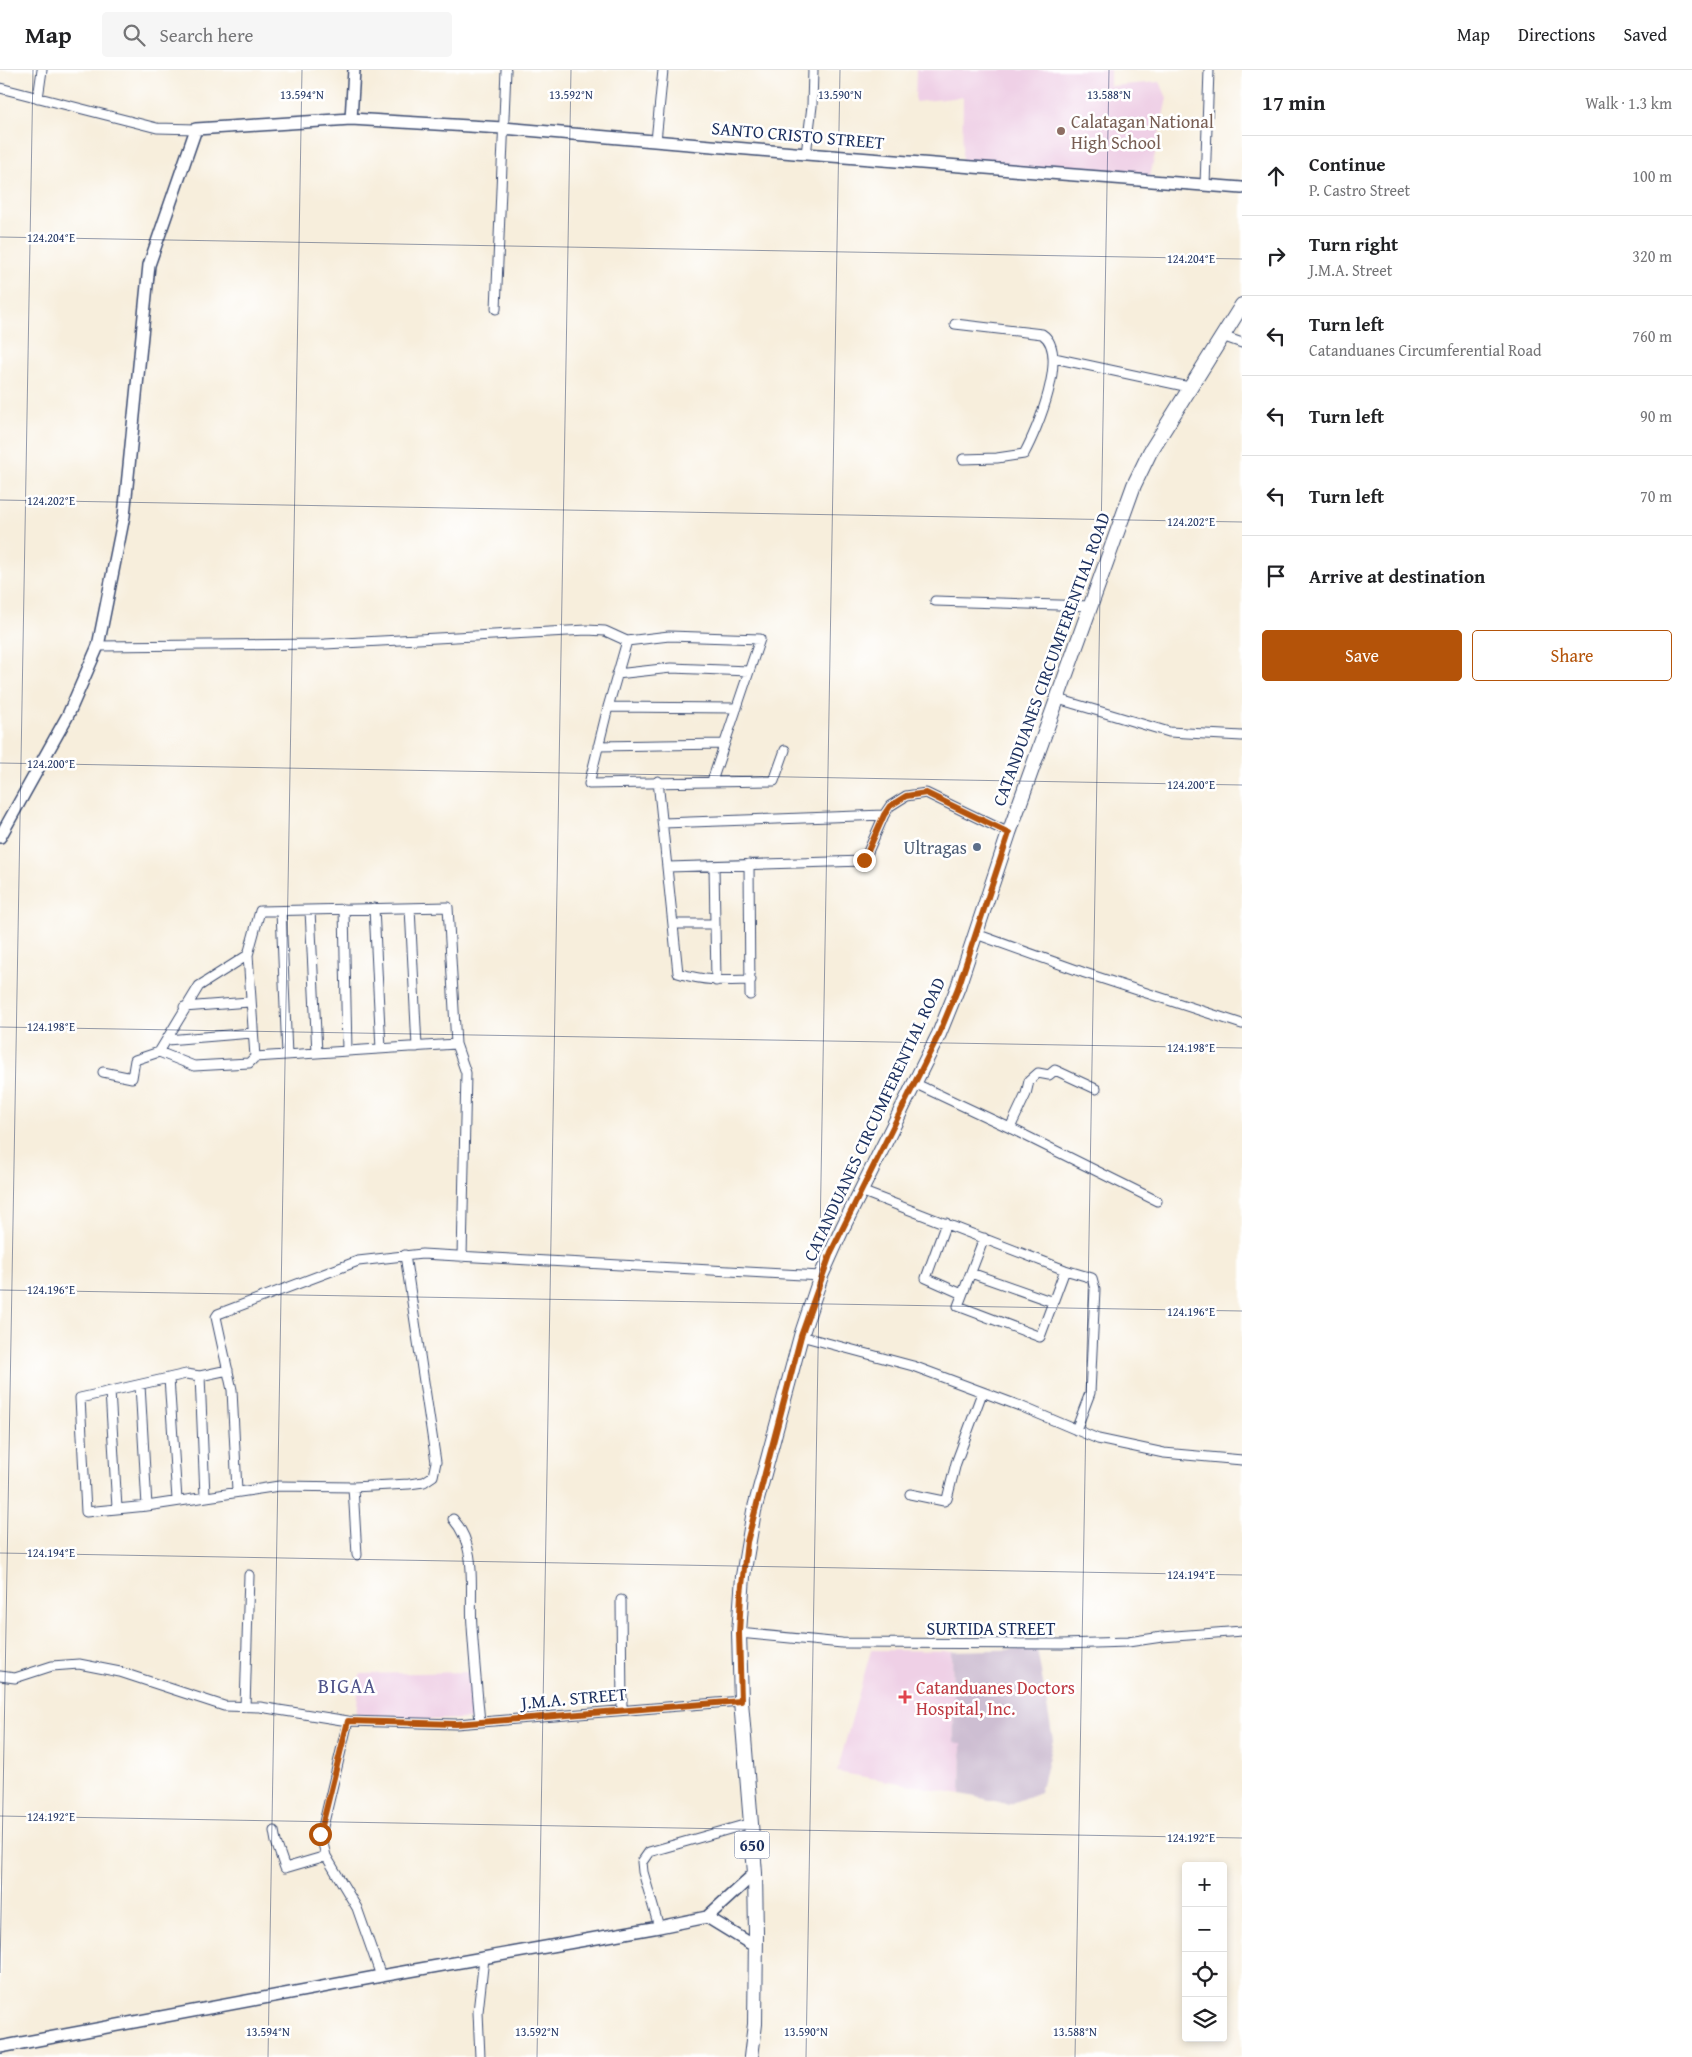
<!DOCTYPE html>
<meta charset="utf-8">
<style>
:root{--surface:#fff;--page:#f6f6f6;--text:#202124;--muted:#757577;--line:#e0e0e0;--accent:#b45309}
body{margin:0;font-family:"Gentium Book Plus",serif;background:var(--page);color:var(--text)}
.controls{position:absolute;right:15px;bottom:15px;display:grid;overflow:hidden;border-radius:5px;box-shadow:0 2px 8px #0003}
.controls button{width:45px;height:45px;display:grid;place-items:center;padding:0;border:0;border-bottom:1px solid var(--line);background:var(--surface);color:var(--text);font:25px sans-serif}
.stop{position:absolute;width:15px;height:15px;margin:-11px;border:4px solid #b45309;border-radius:50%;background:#fff}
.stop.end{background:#b45309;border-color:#fff;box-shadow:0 1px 5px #0008}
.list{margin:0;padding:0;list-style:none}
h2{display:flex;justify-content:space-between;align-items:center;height:65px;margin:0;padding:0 20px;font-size:21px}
h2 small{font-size:16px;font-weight:400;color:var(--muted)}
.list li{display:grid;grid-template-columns:32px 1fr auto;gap:15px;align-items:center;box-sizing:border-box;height:80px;padding:0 20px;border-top:1px solid var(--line)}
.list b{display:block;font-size:19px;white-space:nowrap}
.list p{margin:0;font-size:16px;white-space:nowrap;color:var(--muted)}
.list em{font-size:16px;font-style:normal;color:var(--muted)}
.actions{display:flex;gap:10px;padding:15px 20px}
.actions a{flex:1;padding:11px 0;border:1px solid var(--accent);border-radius:5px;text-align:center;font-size:18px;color:var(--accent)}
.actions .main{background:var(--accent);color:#fff}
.icon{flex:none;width:28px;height:28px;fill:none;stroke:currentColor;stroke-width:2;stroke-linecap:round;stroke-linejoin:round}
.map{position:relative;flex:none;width:1242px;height:1987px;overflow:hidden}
header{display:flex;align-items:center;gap:30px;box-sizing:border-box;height:70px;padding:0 25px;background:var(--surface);border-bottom:1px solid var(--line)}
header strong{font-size:24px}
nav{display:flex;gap:28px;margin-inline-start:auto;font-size:18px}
.search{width:350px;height:45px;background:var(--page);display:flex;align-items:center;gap:12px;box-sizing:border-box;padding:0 18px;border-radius:5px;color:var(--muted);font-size:19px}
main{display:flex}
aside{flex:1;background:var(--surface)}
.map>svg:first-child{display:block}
</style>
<header>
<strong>Map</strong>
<div class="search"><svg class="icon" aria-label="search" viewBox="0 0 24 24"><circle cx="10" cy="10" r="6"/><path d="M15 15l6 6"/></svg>Search here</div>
<nav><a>Map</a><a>Directions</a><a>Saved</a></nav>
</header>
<main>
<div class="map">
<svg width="1242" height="1987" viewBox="0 0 1242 1987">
<rect width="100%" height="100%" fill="#fff"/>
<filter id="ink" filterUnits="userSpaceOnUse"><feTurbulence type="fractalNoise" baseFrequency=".02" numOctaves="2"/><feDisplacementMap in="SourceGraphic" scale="10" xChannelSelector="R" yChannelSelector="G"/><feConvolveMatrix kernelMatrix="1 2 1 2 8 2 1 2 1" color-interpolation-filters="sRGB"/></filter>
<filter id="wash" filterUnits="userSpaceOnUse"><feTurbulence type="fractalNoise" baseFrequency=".0096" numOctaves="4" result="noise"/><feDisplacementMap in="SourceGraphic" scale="20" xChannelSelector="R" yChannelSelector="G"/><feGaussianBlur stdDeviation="1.12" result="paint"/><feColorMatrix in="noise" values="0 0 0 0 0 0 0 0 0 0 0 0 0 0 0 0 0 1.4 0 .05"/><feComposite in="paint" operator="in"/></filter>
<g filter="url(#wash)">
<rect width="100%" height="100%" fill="#f7eedc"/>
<path fill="#efd0e6" d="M916 0H1110V16L1160 12 1167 28 1150 107 962 94 963 27 915 32Z
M871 1580 952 1581 954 1673H962L961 1724 837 1702Z
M472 1602 475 1649 416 1650 356 1645 360 1604Z"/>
<path fill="#cdbed2" d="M1037 1579 1053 1670 1040 1722 1009 1734 961 1724 962 1673H954L952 1581Z"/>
</g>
<g filter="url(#ink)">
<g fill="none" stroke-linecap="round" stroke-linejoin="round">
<defs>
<path id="minor" d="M0 18 157 58 196 59
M38 28 42 0
M656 71 663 0
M806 84 812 36 813 0
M1205 115 1209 0
M496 239 506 0
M955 254 1042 264C1070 282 1037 360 1024 384L997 388 963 389
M1222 266 1242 273
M1054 288 1189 317
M935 531 1091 536
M98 576 325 574 587 560 605 561 627 571
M617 604 671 598 749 601
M1058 629 1169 662 1242 666
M608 637 737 638
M598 676 724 674
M658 711 678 903C703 911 725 911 751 910
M712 711 760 569 669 566 627 571 608 637 589 714 774 711 785 680
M663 753 884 745
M749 794 750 925
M714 796 716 911
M668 797 864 791 884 745 890 736 906 726 926 723 1009 763
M374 838 381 979
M410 838 417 977
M344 839 347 981
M310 840 317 983
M281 841 287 985
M674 854H715
M976 864 1085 903 1242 954
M184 937 249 932
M167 970 252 963
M159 982 194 996 249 993 255 987 456 974
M255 987 248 885 260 841 448 837 456 974 466 1003 462 1187
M103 1002 132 1008 135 990 159 982 199 916 248 885
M914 1013 1010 1058 1157 1131
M1010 1058 1026 1024 1029 1011 1038 1003 1049 1005 1055 1000 1096 1019
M861 1121 1065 1200 1092 1208 1095 1219 1090 1323 1076 1360
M946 1153 926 1208 962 1224
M984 1168 958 1236 1040 1267 1065 1200
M971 1203 1053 1232
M801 1266 913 1296 1020 1336 1098 1369 1164 1383 1242 1390
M200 1306 228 1300
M169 1308 177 1430
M140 1315 147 1436
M110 1321 117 1438
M353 1417 357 1485
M237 1421 232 1320 216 1247 218 1244 358 1191 422 1184 821 1206
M910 1424 944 1431 947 1429 956 1393 982 1323
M205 1426 200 1306 186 1304 80 1328 86 1442 147 1436 279 1416 353 1417 409 1414 424 1412 433 1406 436 1392 405 1185
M453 1449C479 1478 469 1521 472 1556 474 1588 477 1620 480 1652
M621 1530 622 1640
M739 1563 842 1573 1062 1574 1128 1572 1162 1567 1242 1561
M0 1606 15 1608 52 1596 79 1594 120 1602 224 1636 260 1637 348 1651 456 1654 741 1631
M245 1637 249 1505
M348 1651 321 1765 326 1786 357 1838 381 1906
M274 1761 276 1772 285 1798 326 1786
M659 1857 643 1802 642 1792 649 1782 751 1753
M480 1987 478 1942 484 1888"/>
<path id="tertiary" d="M351 49 354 0
M0 767 68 645 98 576 124 446 149 195 196 59 351 49 503 58 806 84 1242 118
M707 1847 756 1877
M0 1977 381 1906 659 1857 707 1847 755 1803"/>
<path id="primary" d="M751 1987 755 1954 756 1864 755 1803 741 1631 739 1563 743 1506 754 1441 801 1266 821 1206 843 1157 939 964 958 917 1009 763 1134 415 1150 382 1242 235"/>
</defs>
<use href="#minor" stroke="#3c4c71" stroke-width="11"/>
<use href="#tertiary" stroke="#3c4c71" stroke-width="14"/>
<use href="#primary" stroke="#3c4c71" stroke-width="16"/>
<use href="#minor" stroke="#fff" stroke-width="9"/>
<use href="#tertiary" stroke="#fff" stroke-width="11"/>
<use href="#primary" stroke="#fff" stroke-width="14"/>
</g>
</g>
<g fill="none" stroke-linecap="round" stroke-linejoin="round" filter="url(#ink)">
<path stroke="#b45309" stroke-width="6" d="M320 1764 348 1651 456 1654 741 1631 739 1563 741 1524 747 1472 801 1266 831 1182 939 964 958 918 1009 763 926 723 906 726 890 736 884 745 864 790"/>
</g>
<path fill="none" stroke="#1b2f5e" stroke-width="1" stroke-opacity="0.45" d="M0 167 1242 189M0 430 1242 452M0 693 1242 715M0 957 1242 978M0 1220 1242 1241M0 1483 1242 1505M0 1746 1242 1768M0 1903 33 0M268 1987 302 0M537 1987 571 0M806 1987 840 0M1075 1987 1109 0"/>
<circle fill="#8d6e63" stroke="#fff" stroke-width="2" cx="1061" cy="61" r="5"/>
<circle fill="#5c6f8a" stroke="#fff" stroke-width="2" cx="977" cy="777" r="5"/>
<path fill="#e0444e" stroke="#fff" stroke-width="2" d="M902.5 1619.5h5v5h5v5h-5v5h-5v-5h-5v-5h5z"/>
<g text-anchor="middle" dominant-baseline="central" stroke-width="5" stroke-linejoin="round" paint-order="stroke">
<rect fill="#fff" stroke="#5f6d8e" stroke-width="1" x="734.5" y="1761.5" width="35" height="27" rx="4"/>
<g font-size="16" font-weight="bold" fill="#1b2f5e">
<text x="752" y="1775">650</text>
</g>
<g font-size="18" fill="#785e54" stroke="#fff" text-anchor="start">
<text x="1071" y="51">Calatagan National<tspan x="1071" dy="21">High School</tspan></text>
</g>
<g font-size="18" fill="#1b2f5e" stroke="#fff">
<text transform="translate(798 65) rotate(5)">SANTO CRISTO STREET</text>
<text transform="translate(1051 589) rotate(-70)">CATANDUANES CIRCUMFERENTIAL ROAD</text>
<text transform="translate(874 1049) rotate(-65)">CATANDUANES CIRCUMFERENTIAL ROAD</text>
<text x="991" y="1558">SURTIDA STREET</text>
<text transform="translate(574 1628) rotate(-5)">J.M.A. STREET</text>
</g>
<g font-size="18" fill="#4e5e75" stroke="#fff" text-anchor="end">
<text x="967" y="777">Ultragas</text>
</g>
<g font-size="18" fill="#be3a42" stroke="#fff" text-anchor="start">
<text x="916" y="1617">Catanduanes Doctors<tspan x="916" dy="21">Hospital, Inc.</tspan></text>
</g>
<g font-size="20" letter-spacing="1" fill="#51558b" stroke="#fff">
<text x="347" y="1615">BIGAA</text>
</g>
</g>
<g font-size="12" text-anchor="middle" fill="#1b2f5e" stroke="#fff" stroke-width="5" stroke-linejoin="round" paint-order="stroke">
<text x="302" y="29">13.594°N</text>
<text x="571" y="29">13.592°N</text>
<text x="840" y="29">13.590°N</text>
<text x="1109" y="29">13.588°N</text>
<text x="51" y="172">124.204°E</text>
<text x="1191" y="193">124.204°E</text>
<text x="51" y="435">124.202°E</text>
<text x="1191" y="456">124.202°E</text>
<text x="51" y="698">124.200°E</text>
<text x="1191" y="719">124.200°E</text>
<text x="51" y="961">124.198°E</text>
<text x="1191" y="982">124.198°E</text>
<text x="51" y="1224">124.196°E</text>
<text x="1191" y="1246">124.196°E</text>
<text x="51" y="1487">124.194°E</text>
<text x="1191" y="1509">124.194°E</text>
<text x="51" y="1751">124.192°E</text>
<text x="1191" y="1772">124.192°E</text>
<text x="268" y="1966">13.594°N</text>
<text x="537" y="1966">13.592°N</text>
<text x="806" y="1966">13.590°N</text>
<text x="1075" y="1966">13.588°N</text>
</g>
</svg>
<div class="controls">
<button>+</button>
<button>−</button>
<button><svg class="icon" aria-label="locate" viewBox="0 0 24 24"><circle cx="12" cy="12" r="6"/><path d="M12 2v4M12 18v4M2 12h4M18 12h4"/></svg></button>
<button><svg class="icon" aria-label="layers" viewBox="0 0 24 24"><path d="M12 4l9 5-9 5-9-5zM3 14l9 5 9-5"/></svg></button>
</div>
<div class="stop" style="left:320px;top:1764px"></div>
<div class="stop end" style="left:864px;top:790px"></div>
</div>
<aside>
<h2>17 min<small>Walk · 1.3 km</small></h2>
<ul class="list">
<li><svg class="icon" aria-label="ahead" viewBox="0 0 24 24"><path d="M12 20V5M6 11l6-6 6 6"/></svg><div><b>Continue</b><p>P. Castro Street</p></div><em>100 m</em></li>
<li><svg class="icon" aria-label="right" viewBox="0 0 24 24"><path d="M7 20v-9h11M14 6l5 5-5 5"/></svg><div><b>Turn right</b><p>J.M.A. Street</p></div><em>320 m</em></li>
<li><svg class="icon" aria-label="left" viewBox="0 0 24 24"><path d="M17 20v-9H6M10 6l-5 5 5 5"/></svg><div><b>Turn left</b><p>Catanduanes Circumferential Road</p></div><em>760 m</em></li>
<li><svg class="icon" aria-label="left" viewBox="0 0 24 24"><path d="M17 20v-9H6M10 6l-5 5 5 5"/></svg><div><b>Turn left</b></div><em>90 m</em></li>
<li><svg class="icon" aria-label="left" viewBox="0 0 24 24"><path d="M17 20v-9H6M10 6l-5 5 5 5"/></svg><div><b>Turn left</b></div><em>70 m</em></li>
<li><svg class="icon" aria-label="arrive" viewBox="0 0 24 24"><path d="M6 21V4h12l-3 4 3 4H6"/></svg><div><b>Arrive at destination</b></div></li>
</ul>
<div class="actions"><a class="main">Save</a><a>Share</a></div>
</aside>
</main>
